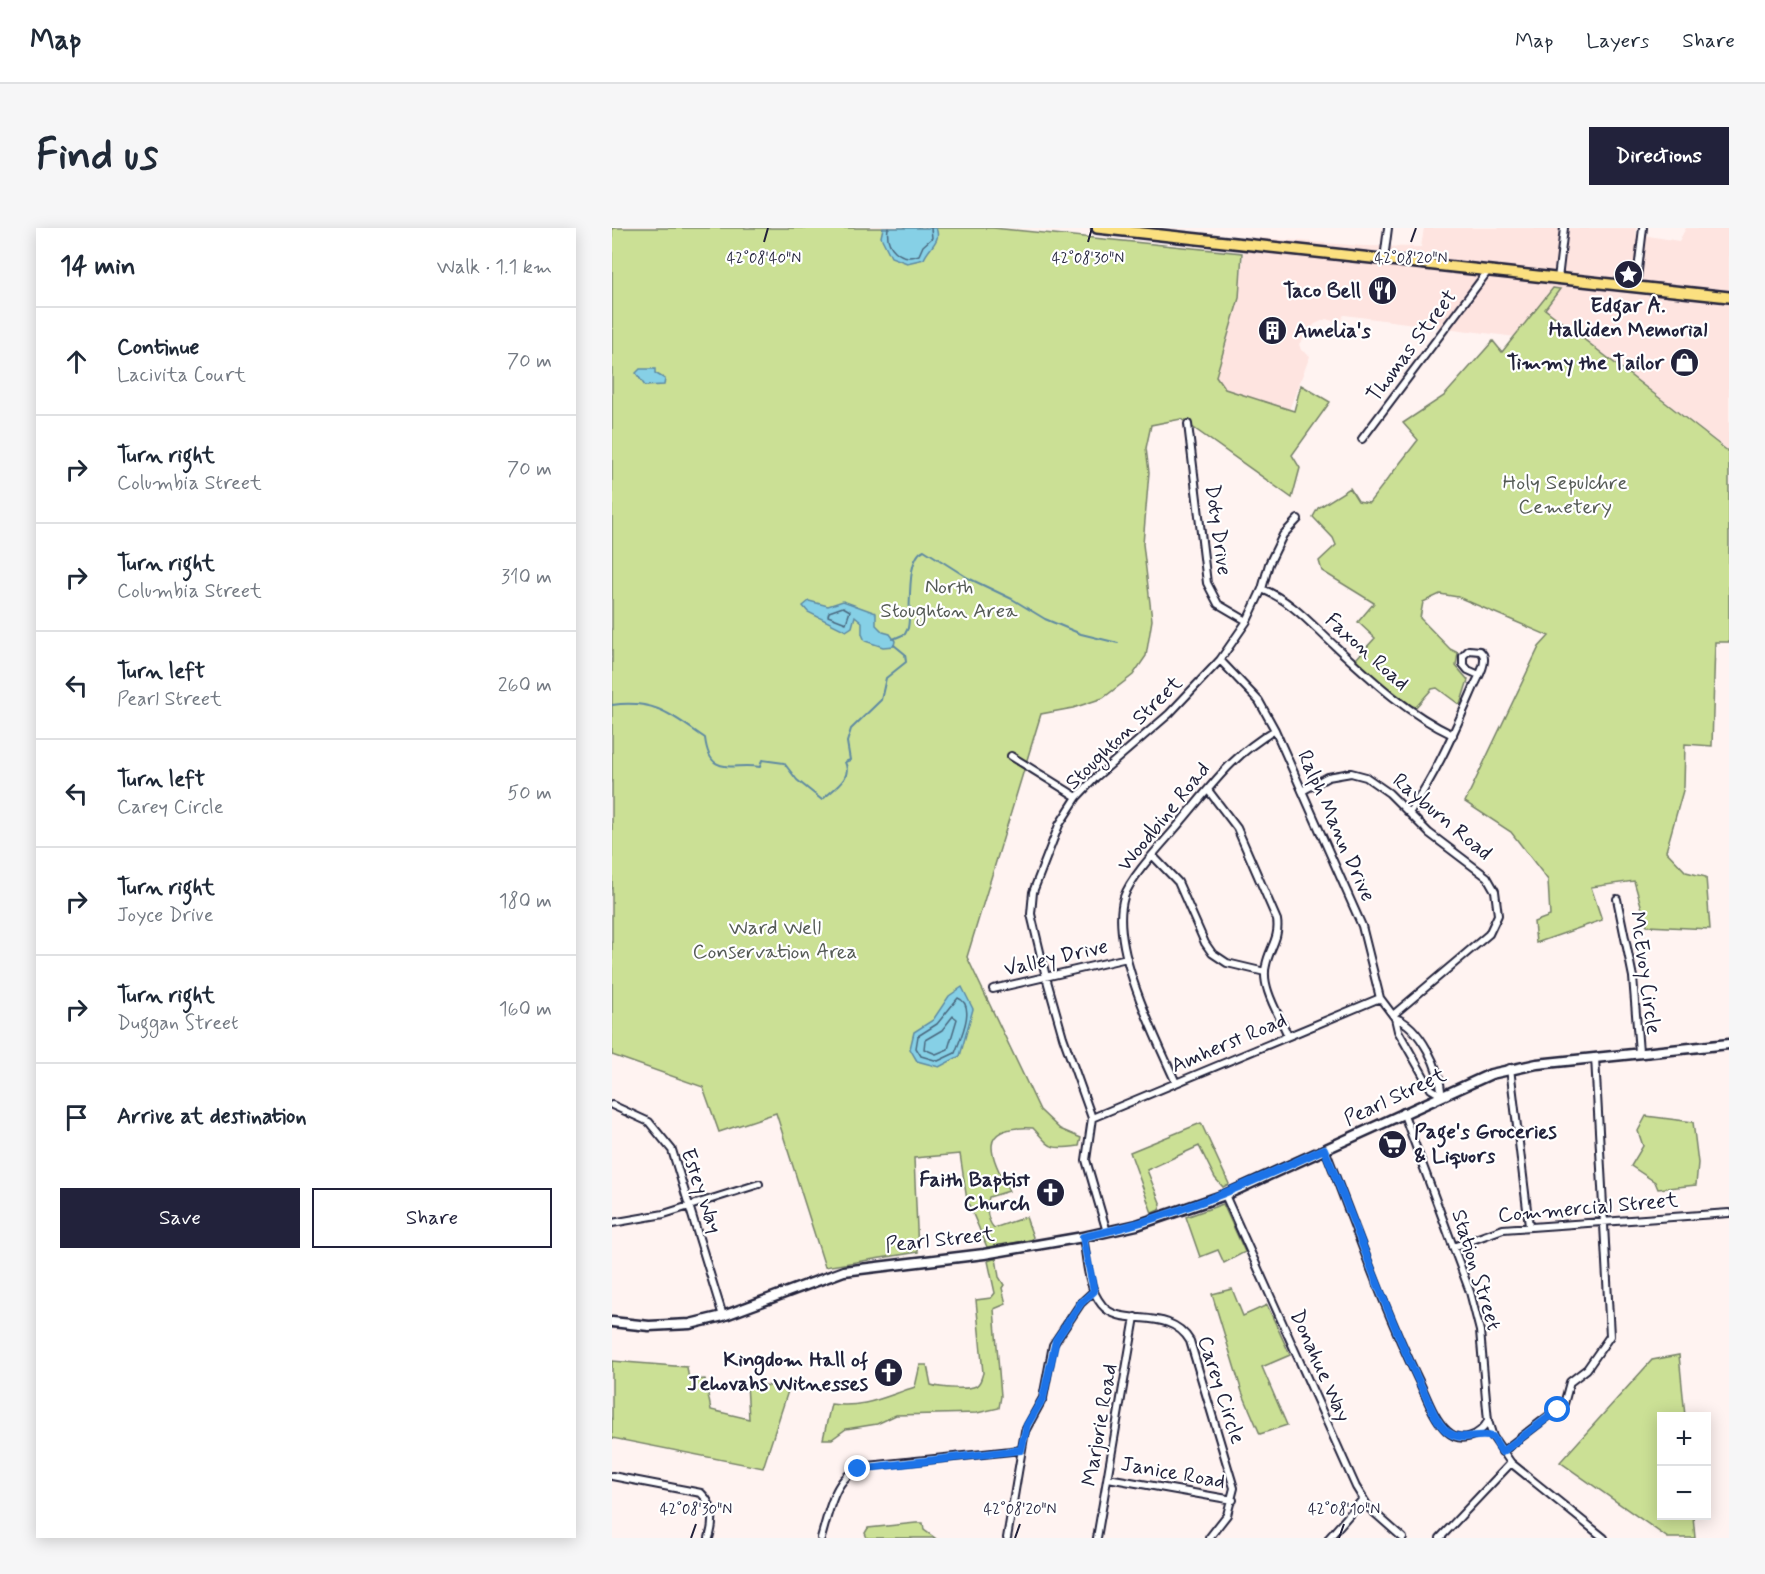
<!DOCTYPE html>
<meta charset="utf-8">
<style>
:root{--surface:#fff;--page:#f6f6f7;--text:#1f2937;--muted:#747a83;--line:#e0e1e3;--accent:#22223b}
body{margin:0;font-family:Mynerve,sans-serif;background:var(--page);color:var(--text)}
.controls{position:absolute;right:18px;bottom:18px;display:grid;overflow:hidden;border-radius:0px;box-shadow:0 3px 15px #0003}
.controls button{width:54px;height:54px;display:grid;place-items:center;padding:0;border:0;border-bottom:2px solid var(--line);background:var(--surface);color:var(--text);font:30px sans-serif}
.stop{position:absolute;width:18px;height:18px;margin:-14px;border:4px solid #1a73e8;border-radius:50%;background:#fff}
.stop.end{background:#1a73e8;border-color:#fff;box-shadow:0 2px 6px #0008}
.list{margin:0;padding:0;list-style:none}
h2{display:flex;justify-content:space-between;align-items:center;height:78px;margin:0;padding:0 24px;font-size:26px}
h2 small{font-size:20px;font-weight:400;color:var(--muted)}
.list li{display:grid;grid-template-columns:39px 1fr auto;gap:18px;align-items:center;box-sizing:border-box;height:108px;padding:0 24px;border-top:2px solid var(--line)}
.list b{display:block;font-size:22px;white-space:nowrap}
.list p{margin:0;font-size:20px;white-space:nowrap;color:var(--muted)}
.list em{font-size:20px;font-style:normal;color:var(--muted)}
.actions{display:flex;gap:12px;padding:18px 24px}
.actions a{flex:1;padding:14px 0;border:2px solid var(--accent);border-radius:0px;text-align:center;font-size:21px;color:var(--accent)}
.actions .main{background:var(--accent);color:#fff}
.icon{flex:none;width:33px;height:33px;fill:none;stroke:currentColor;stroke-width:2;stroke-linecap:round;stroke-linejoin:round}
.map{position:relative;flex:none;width:1117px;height:1310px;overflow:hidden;border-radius:0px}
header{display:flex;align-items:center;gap:36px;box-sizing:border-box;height:84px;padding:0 30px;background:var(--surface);border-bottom:2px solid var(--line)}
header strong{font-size:28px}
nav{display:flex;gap:33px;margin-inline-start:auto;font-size:21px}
.intro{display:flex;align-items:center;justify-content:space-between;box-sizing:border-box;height:144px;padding:0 36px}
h1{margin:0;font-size:42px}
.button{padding:15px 27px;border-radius:0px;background:var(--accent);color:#fff;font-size:21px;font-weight:700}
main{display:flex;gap:36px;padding:0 36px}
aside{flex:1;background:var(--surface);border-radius:0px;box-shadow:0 3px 15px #0003}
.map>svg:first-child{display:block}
</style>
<header>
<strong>Map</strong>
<nav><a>Map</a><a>Layers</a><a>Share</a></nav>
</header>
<div class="intro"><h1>Find us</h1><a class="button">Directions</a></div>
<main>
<aside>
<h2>14 min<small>Walk · 1.1 km</small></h2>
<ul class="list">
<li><svg class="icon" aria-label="ahead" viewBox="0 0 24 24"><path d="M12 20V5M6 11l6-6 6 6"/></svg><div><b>Continue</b><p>Lacivita Court</p></div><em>70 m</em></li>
<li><svg class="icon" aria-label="right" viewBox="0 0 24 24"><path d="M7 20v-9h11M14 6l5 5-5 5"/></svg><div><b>Turn right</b><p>Columbia Street</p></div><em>70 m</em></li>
<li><svg class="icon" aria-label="right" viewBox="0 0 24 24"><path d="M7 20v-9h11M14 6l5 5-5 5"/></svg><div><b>Turn right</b><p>Columbia Street</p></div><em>310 m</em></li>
<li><svg class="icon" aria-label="left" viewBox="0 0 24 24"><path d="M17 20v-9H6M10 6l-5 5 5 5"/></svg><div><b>Turn left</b><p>Pearl Street</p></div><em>260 m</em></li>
<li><svg class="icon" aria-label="left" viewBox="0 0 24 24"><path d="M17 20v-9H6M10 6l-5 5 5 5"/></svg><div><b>Turn left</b><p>Carey Circle</p></div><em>50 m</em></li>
<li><svg class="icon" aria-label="right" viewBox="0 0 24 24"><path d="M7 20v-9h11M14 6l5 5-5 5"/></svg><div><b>Turn right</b><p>Joyce Drive</p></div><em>180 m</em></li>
<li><svg class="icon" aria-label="right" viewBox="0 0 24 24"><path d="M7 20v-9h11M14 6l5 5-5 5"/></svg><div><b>Turn right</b><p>Duggan Street</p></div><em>160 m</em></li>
<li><svg class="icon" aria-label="arrive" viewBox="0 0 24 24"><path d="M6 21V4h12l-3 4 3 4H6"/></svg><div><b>Arrive at destination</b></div></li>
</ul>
<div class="actions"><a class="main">Save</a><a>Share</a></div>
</aside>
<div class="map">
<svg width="1117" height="1310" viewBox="0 0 1117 1310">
<rect width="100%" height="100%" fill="#fff3f1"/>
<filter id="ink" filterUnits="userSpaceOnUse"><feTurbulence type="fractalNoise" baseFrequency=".0167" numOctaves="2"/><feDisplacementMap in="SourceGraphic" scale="12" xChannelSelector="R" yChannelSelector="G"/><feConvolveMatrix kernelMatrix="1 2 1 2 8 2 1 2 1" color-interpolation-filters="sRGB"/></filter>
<g filter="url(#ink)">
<path fill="#fee4e0" d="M812 0H1024V6L1067 13 1074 0H1117V223L933 81 904 109 732 87 727 95 714 91 703 96 687 116 689 122 698 128 677 182 613 161 604 148 627 70 633 9 751 18 809 19Z"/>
<path fill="#cbe095" stroke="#768168" stroke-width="1.5" d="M0 0H381L630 25 627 70 604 148 613 161 682 183 689 157 718 174 680 227 688 240 680 270 569 191 539 197 534 220 537 244 531 316 540 392 534 428 521 447 491 470 461 480 429 486 355 729 428 882 448 901 469 910 467 918C436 922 440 920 421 900 363 897 378 927 397 963L377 969C374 980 375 992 382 1000L414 989 421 1009 420 1012 375 1019 355 972 348 926 302 930 306 1024 213 1039 164 885 107 904 91 859 0 827Z
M941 60 948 61 933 81 1117 224V414H1103L1100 518 1073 516 1072 559 1054 623 1074 644 1094 649 1098 701 1035 698 1022 653 979 659 990 692 924 715 922 694 938 688 936 652 899 604 853 574 927 419 937 408 846 369 828 366 811 374 808 390 838 421 846 425 844 438 856 452 848 477 825 460 820 461 804 479 797 477 759 447 744 431 763 410 746 394 762 375 710 343 707 333 724 317 721 310 701 289 706 280 738 260 746 273 757 275 806 212 791 195 832 168 881 113 890 124Z
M1034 888 1081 894 1086 935 1084 957 1046 961 1043 954 1019 938 1031 918 1026 903Z
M589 895 617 956 611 959 603 950 587 918 535 942 549 977 547 982 540 985 518 924Z
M611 976 633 1024 612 1035 606 1022 588 1029 574 989Z
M384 1030 387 1049 392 1057 390 1060 394 1076 382 1081 389 1168 387 1180 365 1185 284 1187 265 1196 234 1201 220 1211H211L219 1176C251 1181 274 1168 303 1159L308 1137H315L319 1157C328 1160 356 1162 364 1158 369 1155 369 1150 371 1145L364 1072 379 1070 383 1065 376 1033Z
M620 1061 631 1088 655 1077 678 1127 650 1139 675 1197 648 1206 630 1164 600 1066Z
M1067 1127 1073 1188H1050V1288H1081L1083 1310H1056L948 1234 1040 1132Z
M0 1133 75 1139 77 1152 93 1151 99 1182 137 1191 135 1155 177 1160 151 1240 0 1210Z
M304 1295H311L312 1302 323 1310H255L253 1305 256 1300Z"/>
<path fill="#86d0e6" stroke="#5e8aa2" stroke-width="1.5" d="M271 0H324C330 13 317 19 312 31L295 35 279 29 269 9Z
M28 141H43V145L53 151 52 157 33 158 24 145Z
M197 373 216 378 231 373 264 385V397L271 404 278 406 283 413 282 418 271 419 253 413 250 406V394L243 388 240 399 234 403 196 384 191 378Z
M350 759 361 781 348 828 327 839 305 833 298 821 302 804 321 792 337 768Z"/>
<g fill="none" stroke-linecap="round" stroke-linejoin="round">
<path stroke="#4a687f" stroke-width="1.5" d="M276 0C273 19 288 34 307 27L311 18 320 10 319 0
M231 379 238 383 234 395 216 388 217 384Z
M346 770C365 777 348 811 343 825L326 833 309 828 304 820 306 808 325 796Z
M341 788 345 791 336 821 324 826 312 821 313 812 330 802Z"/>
<path stroke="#5e8aa2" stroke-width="2" d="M281 411 293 406 296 400C300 381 293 330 312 322L356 350 400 371 433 391 469 406 506 415
M0 477C44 471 61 488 93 510 98 551 120 534 148 539L150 532 172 535 185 552 210 572C222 560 241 551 233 534L238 532 235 514 239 501 269 472 274 450 294 434 293 426 282 417"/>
<defs>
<path id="street" d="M772 31 776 0
M946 51 952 0
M1024 59 1031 0
M576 196 595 355 606 376 635 393
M750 211 876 43
M650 361C680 373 700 397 723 418 760 452 796 486 841 507
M608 432 647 473 663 502 750 698 768 770 783 790 786 803 819 861 829 867
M399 528 465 569
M596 562 625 600 665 692C668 710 657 721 654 737 648 759 668 788 676 808
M690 563 716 549 739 545 754 549 777 565 817 605 875 649 883 663 886 687 877 706 781 787
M797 585C824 546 842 504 861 461 864 453 873 440 872 431 872 427 871 426 868 423L857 422 851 428V436L856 442 867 447
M541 628 566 654 593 715 600 725 615 735 653 744
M1005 671 1021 749 1027 824
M381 761 515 730
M783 790C807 797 830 843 829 867
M898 840 917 998
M564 855C544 810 497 718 512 669 519 647 557 609 572 590 604 552 620 528 663 502
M0 877 37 894 60 922 111 1088
M791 884 858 1064 868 1103 876 1193 881 1209 899 1235 992 1310
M480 890 768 770
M713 921C743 998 770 1076 806 1151 814 1167 821 1190 835 1203 849 1216 868 1208 876 1193
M613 967 744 1259 757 1280 791 1310
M0 995 52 986 147 956
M495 1004 474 932 480 890 451 809 434 749 419 686 421 664 447 597 465 569 484 549 557 486 608 432 635 393 650 361 657 336 671 307 686 291
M471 1009C475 1031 475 1059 490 1077 509 1101 557 1077 578 1113L622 1260 615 1287 597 1310
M841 1019 891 1001 1117 985
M890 1224 952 1176 958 1154 975 1141 998 1108 983 829
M0 1248 89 1265C102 1277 102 1294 97 1310
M496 1250 621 1272
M209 1310C218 1281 222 1244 256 1238L409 1222
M395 1310 413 1203 431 1170 441 1117 469 1075 482 1063
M485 1310 523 1089
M717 1310 751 1271
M828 1310 899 1235"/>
<path id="secondary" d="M0 1094 37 1098 78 1096 111 1088 232 1043 372 1026 471 1009 525 997 613 967 879 846 925 836 1117 816"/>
<path id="primary" d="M485 0 1117 69"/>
</defs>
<use href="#street" stroke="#22223b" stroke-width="10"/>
<use href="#secondary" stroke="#22223b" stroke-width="13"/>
<use href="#primary" stroke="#22223b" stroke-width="14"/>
<use href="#street" stroke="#fff" stroke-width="6"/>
<use href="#secondary" stroke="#fff" stroke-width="8"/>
<use href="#primary" stroke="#fbe080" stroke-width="9"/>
</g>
</g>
<g fill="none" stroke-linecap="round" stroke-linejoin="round" filter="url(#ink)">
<path stroke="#1a73e8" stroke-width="8" d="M246 1241 409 1222 415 1197 431 1170 444 1112 469 1075 482 1063 471 1009C561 990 629 959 712 921 746 1000 772 1081 809 1158 817 1173 823 1195 837 1205 851 1214 867 1204 881 1209L890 1224 946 1182"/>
</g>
<path fill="none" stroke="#22223b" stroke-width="2" d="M152 14 156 0M476 14 480 0M799 14 804 0M79 1310 84 1296M403 1310 408 1296M727 1310 732 1296"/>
<defs>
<symbol id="sight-disc" viewBox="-11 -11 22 22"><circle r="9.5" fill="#22223b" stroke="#fff"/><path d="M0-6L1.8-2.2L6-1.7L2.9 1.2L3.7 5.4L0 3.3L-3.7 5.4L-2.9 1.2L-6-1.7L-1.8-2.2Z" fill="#fff"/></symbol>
<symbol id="restaurant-disc" viewBox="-11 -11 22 22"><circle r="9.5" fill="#22223b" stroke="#fff"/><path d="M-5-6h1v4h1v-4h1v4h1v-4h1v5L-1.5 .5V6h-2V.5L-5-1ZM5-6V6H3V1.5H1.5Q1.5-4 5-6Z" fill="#fff"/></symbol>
<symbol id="building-disc" viewBox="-11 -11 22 22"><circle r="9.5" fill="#22223b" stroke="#fff"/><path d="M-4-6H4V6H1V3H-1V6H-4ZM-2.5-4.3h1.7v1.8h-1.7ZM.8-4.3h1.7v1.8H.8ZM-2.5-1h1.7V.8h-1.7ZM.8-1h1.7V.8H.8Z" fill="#fff"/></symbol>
<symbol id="shop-disc" viewBox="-11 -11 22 22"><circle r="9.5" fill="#22223b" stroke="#fff"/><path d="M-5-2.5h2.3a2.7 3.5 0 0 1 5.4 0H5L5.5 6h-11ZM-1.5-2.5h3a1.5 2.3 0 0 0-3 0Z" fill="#fff"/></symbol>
<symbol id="supermarket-disc" viewBox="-11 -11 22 22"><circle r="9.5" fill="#22223b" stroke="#fff"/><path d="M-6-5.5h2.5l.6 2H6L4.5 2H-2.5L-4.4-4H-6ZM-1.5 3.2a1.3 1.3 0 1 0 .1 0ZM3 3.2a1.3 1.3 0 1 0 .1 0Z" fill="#fff"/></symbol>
<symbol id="church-disc" viewBox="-11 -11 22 22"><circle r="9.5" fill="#22223b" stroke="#fff"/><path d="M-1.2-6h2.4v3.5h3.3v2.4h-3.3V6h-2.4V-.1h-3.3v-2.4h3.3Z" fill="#fff"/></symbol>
</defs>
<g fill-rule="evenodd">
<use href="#sight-disc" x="1000" y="30" width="33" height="33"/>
<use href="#restaurant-disc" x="754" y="46" width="33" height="33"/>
<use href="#building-disc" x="644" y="86" width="33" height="33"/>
<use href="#shop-disc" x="1056" y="118" width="33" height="33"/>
<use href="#supermarket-disc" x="764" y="900" width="33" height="33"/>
<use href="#church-disc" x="422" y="948" width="33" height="33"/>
<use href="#church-disc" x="260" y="1128" width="33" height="33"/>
</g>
<g text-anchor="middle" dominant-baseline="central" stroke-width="4.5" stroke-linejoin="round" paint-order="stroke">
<g font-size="21" font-weight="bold" fill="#22223b" stroke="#fff" text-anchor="end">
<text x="749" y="63">Taco Bell</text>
<text x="1016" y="78" text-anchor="middle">Edgar A.<tspan x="1016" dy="24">Halliden Memorial</tspan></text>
<text x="682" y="103" text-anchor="start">Amelia's</text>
<text x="1052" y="135">Timmy the Tailor</text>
<text x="802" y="904" text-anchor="start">Page's Groceries<tspan x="802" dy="24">&amp; Liquors</tspan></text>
<text x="418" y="952">Faith Baptist<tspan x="418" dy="24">Church</tspan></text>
<text x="256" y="1132">Kingdom Hall of<tspan x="256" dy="24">Jehovahs Witnesses</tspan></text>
</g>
<g font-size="21" fill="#22223b" stroke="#fff">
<text transform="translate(800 118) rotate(-53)">Thomas Street</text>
<text transform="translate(606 302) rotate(82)">Doty Drive</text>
<text transform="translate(755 424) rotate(42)">Faxon Road</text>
<text transform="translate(512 505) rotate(-44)">Stoughton Street</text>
<text transform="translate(552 589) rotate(-51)">Woodbine Road</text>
<text transform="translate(830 589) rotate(40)">Rayburn Road</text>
<text transform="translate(724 598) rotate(66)">Ralph Mann Drive</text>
<text transform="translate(444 730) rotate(-13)">Valley Drive</text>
<text transform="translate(1033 745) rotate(82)">McEvoy Circle</text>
<text transform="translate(617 815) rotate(-23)">Amherst Road</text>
<text transform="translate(783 869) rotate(-25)">Pearl Street</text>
<text transform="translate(89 963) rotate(71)">Estey Way</text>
<text transform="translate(976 980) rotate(-5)">Commercial Street</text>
<text transform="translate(328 1012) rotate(-6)">Pearl Street</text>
<text transform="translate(864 1042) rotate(73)">Station Street</text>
<text transform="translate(708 1138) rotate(66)">Donahue Way</text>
<text transform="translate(609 1162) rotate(72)">Carey Circle</text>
<text transform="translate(488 1197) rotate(-80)">Marjorie Road</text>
<text transform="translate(561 1245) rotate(10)">Janice Road</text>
</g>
<g font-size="21" fill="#555b56" stroke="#fff">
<text x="953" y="255">Holy Sepulchre<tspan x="953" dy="24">Cemetery</tspan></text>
<text x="337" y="359">North<tspan x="337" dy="24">Stoughton Area</tspan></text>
<text x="163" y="700">Ward Well<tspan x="163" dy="24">Conservation Area</tspan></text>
</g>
</g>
<g font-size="15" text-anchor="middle" fill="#22223b" stroke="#fff" stroke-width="4.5" stroke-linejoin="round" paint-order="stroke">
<text x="152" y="35">42°08'40"N</text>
<text x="476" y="35">42°08'30"N</text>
<text x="799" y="35">42°08'20"N</text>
<text x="84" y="1286">42°08'30"N</text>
<text x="408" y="1286">42°08'20"N</text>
<text x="732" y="1286">42°08'10"N</text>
</g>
</svg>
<div class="controls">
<button>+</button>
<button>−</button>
</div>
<div class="stop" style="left:946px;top:1182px"></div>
<div class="stop end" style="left:246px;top:1241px"></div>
</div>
</main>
